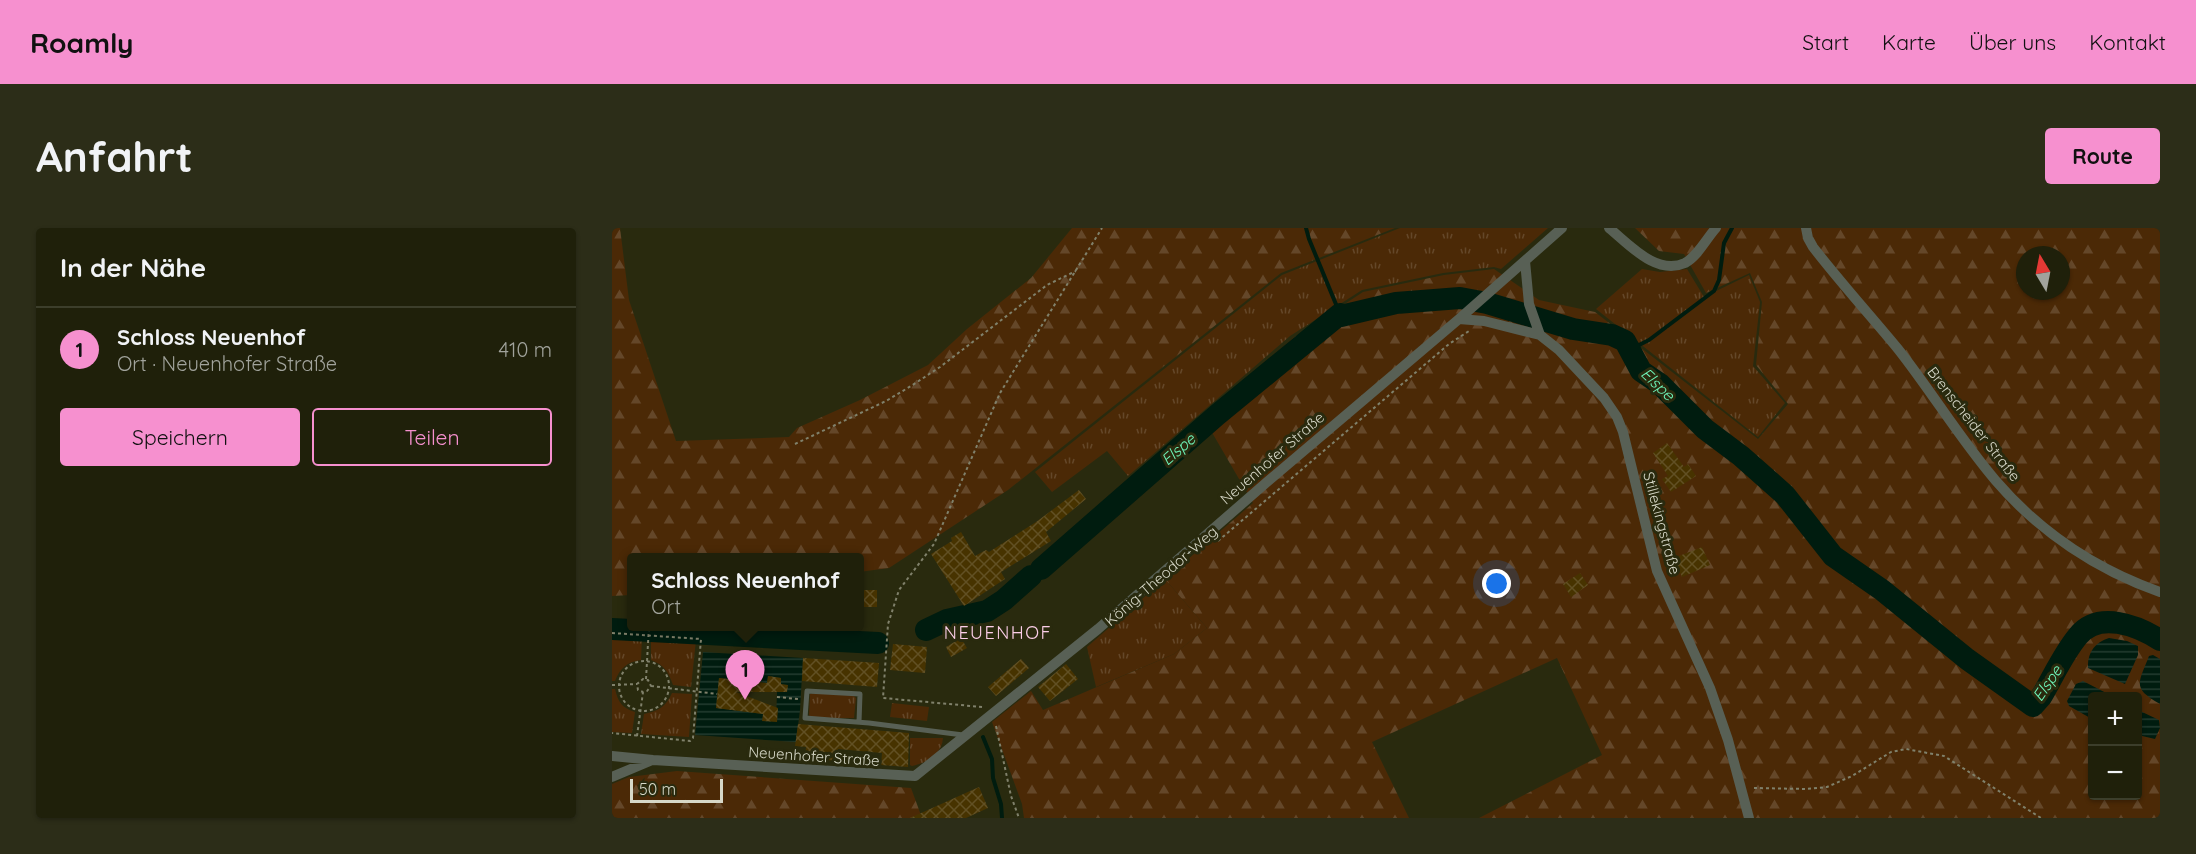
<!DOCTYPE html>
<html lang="de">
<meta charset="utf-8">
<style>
:root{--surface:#1f200a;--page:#2c2d18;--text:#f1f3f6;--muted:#a1a39c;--line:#3c3e2b;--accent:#f690cf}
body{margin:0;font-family:Quicksand,sans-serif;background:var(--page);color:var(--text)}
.controls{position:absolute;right:18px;bottom:18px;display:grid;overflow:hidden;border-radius:6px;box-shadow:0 2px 4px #0004}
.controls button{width:54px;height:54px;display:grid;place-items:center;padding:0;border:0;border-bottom:2px solid var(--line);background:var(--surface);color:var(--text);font:30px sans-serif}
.compass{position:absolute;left:1404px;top:18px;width:54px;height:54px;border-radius:50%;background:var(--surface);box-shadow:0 2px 4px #0004;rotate:350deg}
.scale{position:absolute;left:18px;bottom:15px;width:93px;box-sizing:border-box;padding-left:6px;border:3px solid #d7d8c8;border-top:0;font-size:16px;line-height:21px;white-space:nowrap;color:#d7d8c8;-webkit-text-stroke:4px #292a0e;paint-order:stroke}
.you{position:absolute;left:885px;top:356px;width:21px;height:21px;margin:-15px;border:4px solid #fff;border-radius:50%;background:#1a73e8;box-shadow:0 0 0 9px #1a73e833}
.badge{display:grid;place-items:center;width:39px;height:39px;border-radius:50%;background:var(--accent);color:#111;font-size:20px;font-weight:700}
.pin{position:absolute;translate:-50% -50px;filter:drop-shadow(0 2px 3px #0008)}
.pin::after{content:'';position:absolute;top:32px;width:21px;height:18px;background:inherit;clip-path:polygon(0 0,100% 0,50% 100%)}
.popup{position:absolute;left:15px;top:325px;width:237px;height:78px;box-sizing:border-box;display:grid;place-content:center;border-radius:6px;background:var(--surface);filter:drop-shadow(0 2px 4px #0005);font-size:20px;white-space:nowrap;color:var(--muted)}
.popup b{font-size:22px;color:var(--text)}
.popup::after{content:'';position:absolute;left:50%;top:100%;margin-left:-12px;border:12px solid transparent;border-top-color:var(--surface)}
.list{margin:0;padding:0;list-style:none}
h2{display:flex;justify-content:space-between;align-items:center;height:78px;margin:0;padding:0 24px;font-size:26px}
h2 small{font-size:20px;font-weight:400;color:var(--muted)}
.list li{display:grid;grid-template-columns:39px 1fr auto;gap:18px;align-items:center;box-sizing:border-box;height:84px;padding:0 24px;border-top:2px solid var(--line)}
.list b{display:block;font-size:22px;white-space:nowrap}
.list p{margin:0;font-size:20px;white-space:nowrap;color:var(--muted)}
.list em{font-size:20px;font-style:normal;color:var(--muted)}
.actions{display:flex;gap:12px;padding:18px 24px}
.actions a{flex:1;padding:14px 0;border:2px solid var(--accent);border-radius:6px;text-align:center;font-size:21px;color:var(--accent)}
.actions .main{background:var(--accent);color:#111}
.map{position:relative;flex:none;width:1548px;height:590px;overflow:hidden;border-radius:6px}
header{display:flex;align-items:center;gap:36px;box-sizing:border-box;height:84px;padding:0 30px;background:var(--accent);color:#111}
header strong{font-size:28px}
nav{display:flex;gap:33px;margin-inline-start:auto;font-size:21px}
.intro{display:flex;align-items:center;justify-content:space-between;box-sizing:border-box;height:144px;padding:0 36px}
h1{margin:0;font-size:42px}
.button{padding:15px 27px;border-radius:6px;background:var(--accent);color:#111;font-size:21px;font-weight:700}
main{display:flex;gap:36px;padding:0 36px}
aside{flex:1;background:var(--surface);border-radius:6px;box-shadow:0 2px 4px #0004}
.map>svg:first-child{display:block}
</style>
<header>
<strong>Roamly</strong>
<nav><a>Start</a><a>Karte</a><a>Über uns</a><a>Kontakt</a></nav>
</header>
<div class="intro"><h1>Anfahrt</h1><a class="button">Route</a></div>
<main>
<aside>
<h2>In der Nähe<small></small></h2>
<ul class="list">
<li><span class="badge">1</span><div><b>Schloss Neuenhof</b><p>Ort · Neuenhofer Straße</p></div><em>410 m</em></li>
</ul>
<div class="actions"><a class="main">Speichern</a><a>Teilen</a></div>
</aside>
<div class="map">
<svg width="1548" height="590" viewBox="0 0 1548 590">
<defs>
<pattern id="grass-tufts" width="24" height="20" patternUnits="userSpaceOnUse" patternTransform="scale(1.5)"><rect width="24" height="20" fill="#4b2906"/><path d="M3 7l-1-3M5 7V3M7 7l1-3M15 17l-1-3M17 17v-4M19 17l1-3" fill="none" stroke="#644729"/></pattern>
<pattern id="forest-firs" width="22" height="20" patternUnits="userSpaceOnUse" patternTransform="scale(1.5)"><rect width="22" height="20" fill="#4b2906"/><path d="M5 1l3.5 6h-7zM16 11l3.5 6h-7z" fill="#644729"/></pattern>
<pattern id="water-rules" width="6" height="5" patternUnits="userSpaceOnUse" patternTransform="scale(1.5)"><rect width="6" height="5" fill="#001c0f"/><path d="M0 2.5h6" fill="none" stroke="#243c30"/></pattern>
<pattern id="building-cross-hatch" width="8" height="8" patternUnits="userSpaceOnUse" patternTransform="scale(1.5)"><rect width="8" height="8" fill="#473300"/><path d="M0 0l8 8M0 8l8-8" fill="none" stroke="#615024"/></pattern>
</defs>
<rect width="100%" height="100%" fill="#292a0e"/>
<path fill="url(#grass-tufts)" d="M788 0H936L889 41 882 39 831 45 750 62 678 108 516 248 495 223 440 264 423 244 670 47Z
M1030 41 1048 44 1075 41 1092 69 1137 47 1148 74 1141 138 1173 175 1146 209 984 81Z
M553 351 595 400 562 426 484 459 475 419Z
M0 407 30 409 29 432C15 434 8 440 3 453H0Z
M39 410 84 412 79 459 61 457C56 443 52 437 39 432Z
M0 461H3C6 474 10 480 23 484L20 505 0 504Z
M60 465 80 466 77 509 29 506 32 486C46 483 54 479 60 465Z
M201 465 241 467 244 470 242 490H200L197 487 198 466Z
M280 475 317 479 315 493 278 489Z
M298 510H331C330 526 315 535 300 538L298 537Z"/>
<path fill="url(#forest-firs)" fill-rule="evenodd" d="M0 0H8L17 72 64 213 177 209 185 200 248 172 316 137 355 101 419 50 460 0H783L669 45 396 262 277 340 247 344V330H19V367L0 368Z
M1023 0H1548V590H867L990 527 945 430 760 514 797 590H412L410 576 380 494 419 463 431 482 562 426 595 400 553 351 641 275 591 189 681 110 751 64 832 47 882 41 927 72 983 84 1146 211 1176 176 1144 137 1150 74 1138 45 1094 65 1072 26 1047 23ZM1413 27H1449V63H1413ZM1480 469H1526V568H1480Z
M65 543 299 560 310 590H0V556L17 549Z"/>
<path fill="url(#water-rules)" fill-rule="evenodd" d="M1497 410 1515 413 1526 418V427L1513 456 1476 440C1475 425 1483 414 1497 410Z
M91 424 191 430 188 482 184 514 83 507ZM156 448 169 450 168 464H165L164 493H151V486L104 480 107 450 155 455Z
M1541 427 1548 431V476C1520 460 1526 456 1537 428Z
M1471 453 1500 468 1480 469V491L1457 478 1455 473 1464 456Z
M1526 482 1547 492 1548 500 1543 511 1526 507Z"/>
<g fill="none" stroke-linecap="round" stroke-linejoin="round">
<path stroke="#001c0f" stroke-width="4" d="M694 0 697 11 728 86
M1017 122 1037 112 1102 63 1107 52 1112 15 1120 0
M371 509 380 531 381 550 389 576 390 590"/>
<path stroke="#001c0f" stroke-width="22" d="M429 341 605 187 728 86 729 88 784 75 848 70 875 75 961 101 1000 107 1013 113 1029 143 1048 156 1093 201 1129 228 1173 267 1221 328 1270 362 1355 431 1421 478 1429 469C1441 449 1451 426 1466 408 1487 382 1526 398 1548 412
M0 401 266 415
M314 402 335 392 375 383 392 372 419 348"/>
</g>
<path fill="url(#building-cross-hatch)" d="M1055 215 1072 239 1076 236 1084 248 1059 264 1050 251 1056 248 1041 225Z
M467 262 474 271 434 304 439 313 389 344 393 351 352 378 319 326 340 313 339 310 349 304 363 328 374 322 377 324 424 294Z
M1090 319 1098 337 1070 349 1062 330Z
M968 345 976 357 959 369 951 356Z
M247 362H265V379H247Z
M349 410 355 420 339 429 334 419Z
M281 416 315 419 313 445 278 442Z
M191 430 267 435 265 459 190 453Z
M409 431 417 440 384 468 376 459Z
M454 436 466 451 438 473 426 459Z
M156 448 169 450V456L176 457 175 464H124L166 480 165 494 150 493 151 486 104 480 107 450 155 455Z
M186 496 297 505 296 539 269 537 270 525 226 521 225 533 193 530 194 519 183 518Z
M367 559 376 580 354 590H298Z"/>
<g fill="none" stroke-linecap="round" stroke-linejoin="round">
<path stroke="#80816b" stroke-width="2" stroke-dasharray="3 3" stroke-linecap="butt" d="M183 216 274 173 299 158 328 139 435 57 464 43
M606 313 837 116 857 103
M0 405 89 411 81 510 78 513 0 505
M7 458a25 25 0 1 1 50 0a25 25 0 1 1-50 0Z
M34 451 37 398
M0 457 25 456
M39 458 105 466
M165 469 186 471
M370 479 271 470 276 396 287 362 322 316 388 165 490 0
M384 498 399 568 407 590
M25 508 31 464 35 463 39 458 36 452 31 451 25 456 26 462 31 464
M1142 560 1194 561 1215 559 1240 548 1279 524 1294 521 1332 528 1429 590"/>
<path stroke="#586055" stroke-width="5" d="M247 494 248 466 195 463 193 490 257 495 351 507"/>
<path stroke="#586055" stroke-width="10" d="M997 0C1017 16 1044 48 1073 35 1086 28 1094 11 1104 0
M1194 0 1196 10 1201 19C1228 54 1258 87 1286 121 1320 164 1348 211 1384 253 1428 304 1485 342 1548 364
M913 33 917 76 928 107
M847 91 872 93 928 107 947 122 992 170 1005 189 1011 204 1045 343 1098 460 1116 512 1137 590
M0 528 41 532 303 548 486 401 655 254 847 91 950 0
M0 549 38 533"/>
</g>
<g text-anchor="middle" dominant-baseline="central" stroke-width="6" stroke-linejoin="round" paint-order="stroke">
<g font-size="15" fill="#d7d8c8" stroke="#292a0e">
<text transform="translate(1362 196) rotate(52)">Brenscheider Straße</text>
<text transform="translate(660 230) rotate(-41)">Neuenhofer Straße</text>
<text transform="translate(1050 295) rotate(75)">Stillekingstraße</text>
<text transform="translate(549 348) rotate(-41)">König-Theodor-Weg</text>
<text transform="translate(202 528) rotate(4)">Neuenhofer Straße</text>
</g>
<g font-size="16" font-style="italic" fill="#6ef5ba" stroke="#292a0e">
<text transform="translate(1046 156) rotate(43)">Elspe</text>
<text transform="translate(566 221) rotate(-41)">Elspe</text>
<text transform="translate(1435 455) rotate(-56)">Elspe</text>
</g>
<g font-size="18" letter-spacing="1.5" fill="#fbcee8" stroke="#292a0e">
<text x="386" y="404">NEUENHOF</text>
</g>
</g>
</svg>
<div class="controls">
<button>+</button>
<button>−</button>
</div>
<svg class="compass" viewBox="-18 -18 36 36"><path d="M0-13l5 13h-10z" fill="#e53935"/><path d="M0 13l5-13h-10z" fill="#a1a39c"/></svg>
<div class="scale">50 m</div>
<div class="you"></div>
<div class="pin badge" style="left:133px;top:472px">1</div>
<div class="popup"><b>Schloss Neuenhof</b>Ort</div>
</div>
</main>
